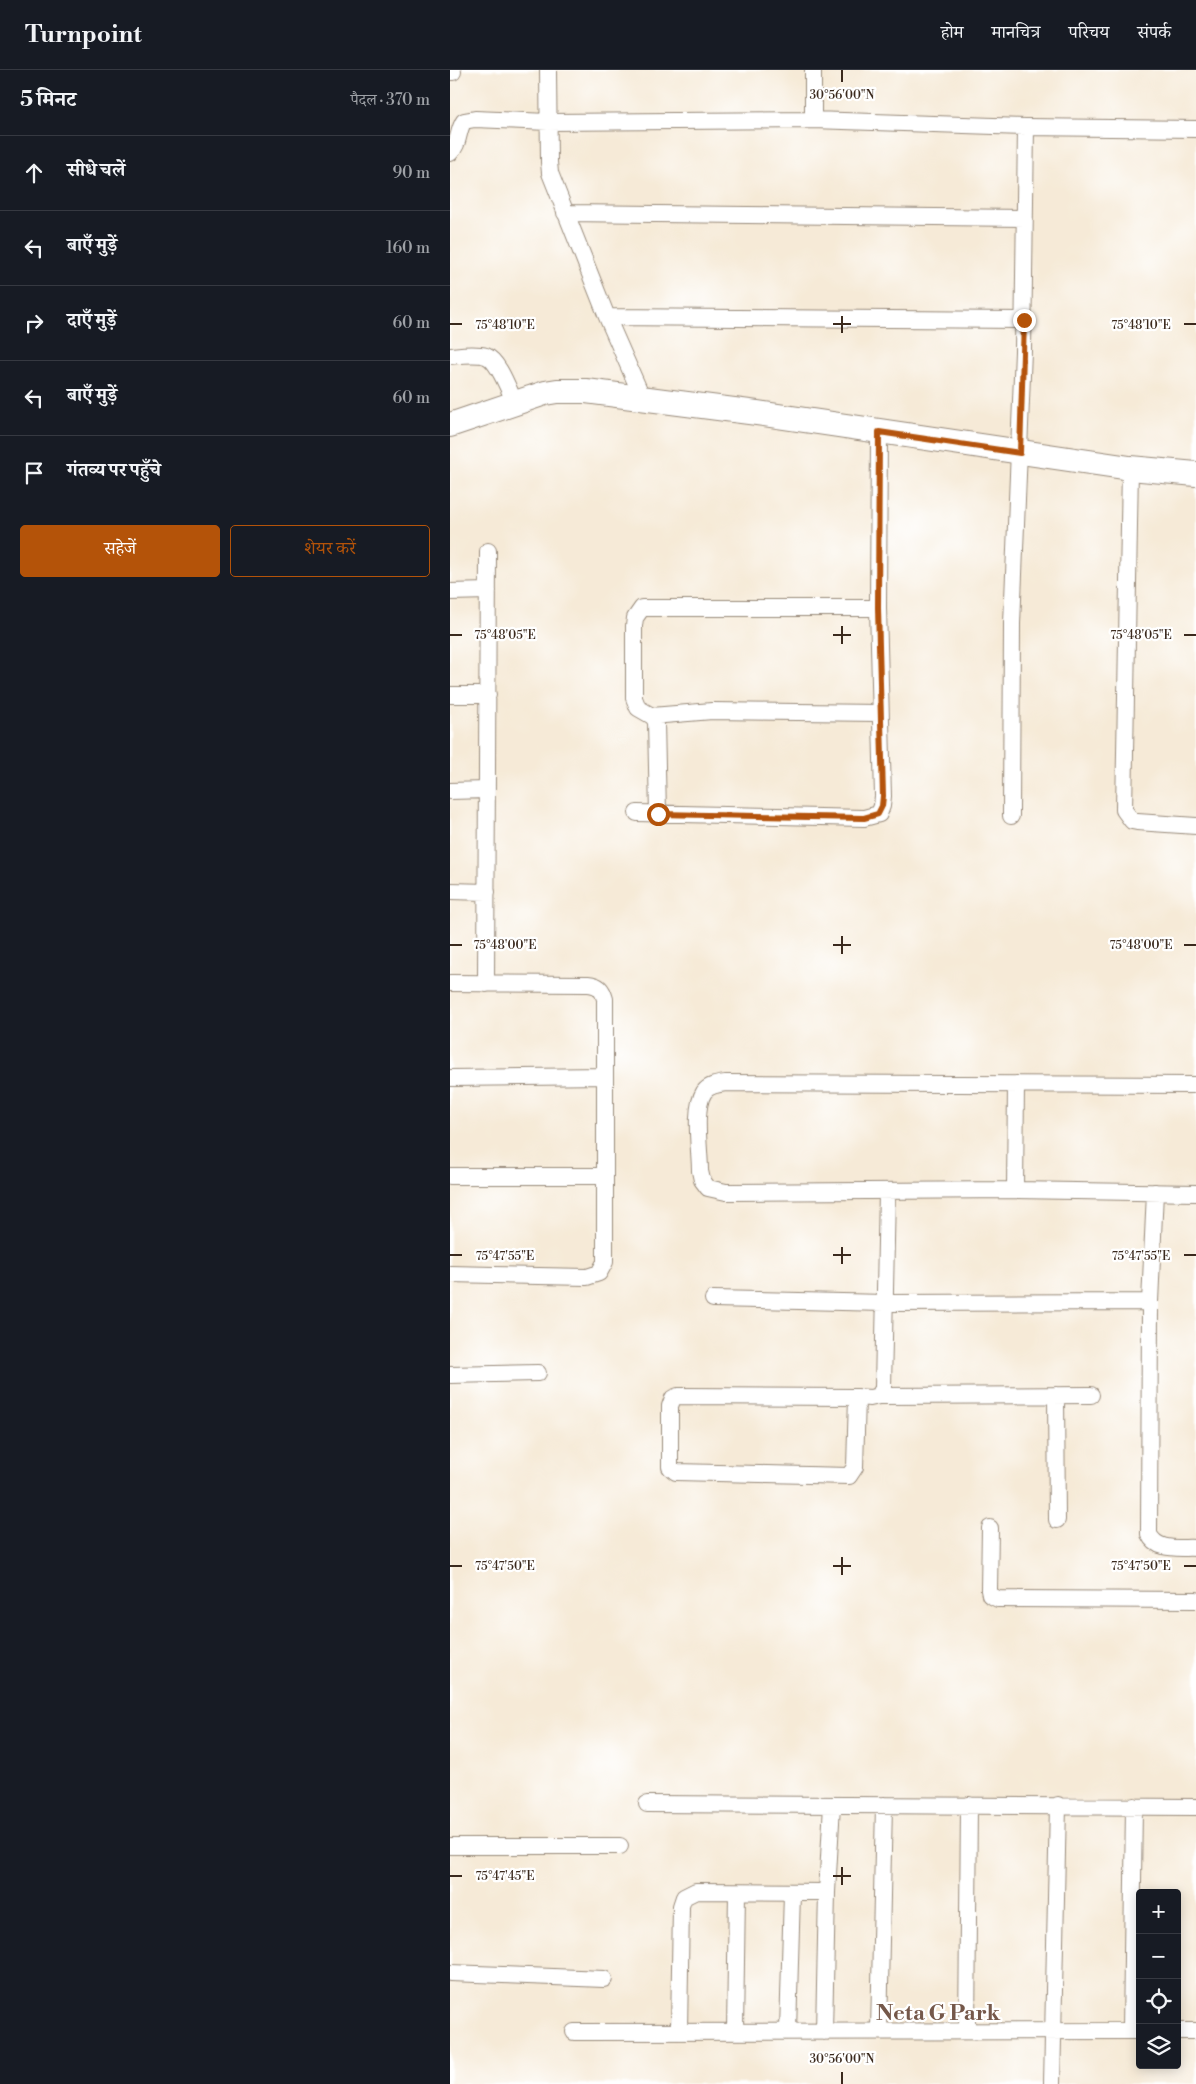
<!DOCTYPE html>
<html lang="hi">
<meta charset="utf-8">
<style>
:root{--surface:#171b24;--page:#20242c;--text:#f1f3f6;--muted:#9ea1a6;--line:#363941;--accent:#b45309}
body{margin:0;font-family:"Libre Bodoni","Noto Serif Devanagari",serif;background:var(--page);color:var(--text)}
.controls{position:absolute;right:15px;bottom:15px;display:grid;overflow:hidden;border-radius:5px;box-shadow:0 2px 12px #0003}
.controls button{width:45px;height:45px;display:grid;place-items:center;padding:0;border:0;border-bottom:1px solid var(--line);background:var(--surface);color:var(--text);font:25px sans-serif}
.stop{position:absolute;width:15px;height:15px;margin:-11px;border:4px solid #b45309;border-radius:50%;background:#fff}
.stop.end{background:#b45309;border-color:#fff;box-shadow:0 1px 5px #0008}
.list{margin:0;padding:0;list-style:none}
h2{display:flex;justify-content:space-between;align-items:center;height:65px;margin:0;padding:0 20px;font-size:21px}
h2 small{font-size:16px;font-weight:400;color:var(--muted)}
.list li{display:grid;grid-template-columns:32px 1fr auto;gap:15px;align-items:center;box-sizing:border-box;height:75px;padding:0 20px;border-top:1px solid var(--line)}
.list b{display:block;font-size:19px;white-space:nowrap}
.list em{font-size:16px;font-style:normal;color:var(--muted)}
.actions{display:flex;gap:10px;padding:15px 20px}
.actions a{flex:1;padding:11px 0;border:1px solid var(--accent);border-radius:5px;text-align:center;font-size:18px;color:var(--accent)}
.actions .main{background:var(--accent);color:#fff}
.icon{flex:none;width:28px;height:28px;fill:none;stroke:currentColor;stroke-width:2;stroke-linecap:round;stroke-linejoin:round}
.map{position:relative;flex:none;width:746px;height:2014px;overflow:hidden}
header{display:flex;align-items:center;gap:30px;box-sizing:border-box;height:70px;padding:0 25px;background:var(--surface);border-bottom:1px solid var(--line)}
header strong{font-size:24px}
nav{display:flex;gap:28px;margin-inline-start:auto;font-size:18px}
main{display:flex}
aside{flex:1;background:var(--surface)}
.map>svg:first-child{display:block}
</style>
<header>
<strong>Turnpoint</strong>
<nav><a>होम</a><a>मानचित्र</a><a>परिचय</a><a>संपर्क</a></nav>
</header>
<main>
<aside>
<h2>5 मिनट<small>पैदल · 370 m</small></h2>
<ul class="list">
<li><svg class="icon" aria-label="ahead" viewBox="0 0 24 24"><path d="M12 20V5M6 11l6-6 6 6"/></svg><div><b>सीधे चलें</b></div><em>90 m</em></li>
<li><svg class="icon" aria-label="left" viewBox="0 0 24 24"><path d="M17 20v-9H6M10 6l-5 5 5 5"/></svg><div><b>बाएँ मुड़ें</b></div><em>160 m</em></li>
<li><svg class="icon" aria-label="right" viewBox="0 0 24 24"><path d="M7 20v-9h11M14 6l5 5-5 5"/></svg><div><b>दाएँ मुड़ें</b></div><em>60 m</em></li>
<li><svg class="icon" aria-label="left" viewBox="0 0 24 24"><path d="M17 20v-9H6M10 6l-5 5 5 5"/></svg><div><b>बाएँ मुड़ें</b></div><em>60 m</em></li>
<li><svg class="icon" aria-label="arrive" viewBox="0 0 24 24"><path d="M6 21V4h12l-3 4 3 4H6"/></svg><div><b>गंतव्य पर पहुँचे</b></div></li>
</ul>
<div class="actions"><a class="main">सहेजें</a><a>शेयर करें</a></div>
</aside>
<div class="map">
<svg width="746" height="2014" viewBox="0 0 746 2014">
<rect width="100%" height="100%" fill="#fff"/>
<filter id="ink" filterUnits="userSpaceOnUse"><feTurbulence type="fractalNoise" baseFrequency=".02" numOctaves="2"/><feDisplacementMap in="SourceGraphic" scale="10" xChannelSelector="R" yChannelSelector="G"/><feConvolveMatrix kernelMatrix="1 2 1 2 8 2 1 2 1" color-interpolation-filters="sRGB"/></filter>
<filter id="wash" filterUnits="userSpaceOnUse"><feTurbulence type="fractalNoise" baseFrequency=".0096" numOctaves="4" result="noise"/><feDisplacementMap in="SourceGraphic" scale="20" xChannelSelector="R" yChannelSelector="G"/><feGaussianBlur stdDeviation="1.12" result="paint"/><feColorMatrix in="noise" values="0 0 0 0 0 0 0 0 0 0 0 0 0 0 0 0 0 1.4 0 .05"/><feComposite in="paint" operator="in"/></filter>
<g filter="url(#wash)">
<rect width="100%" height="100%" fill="#f6ead7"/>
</g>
<g filter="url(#ink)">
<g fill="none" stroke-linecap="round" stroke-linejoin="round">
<defs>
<path id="street" d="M98 0 99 92 100 103 157 247 193 329
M0 2H3
M363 50V0
M0 83C10 74 7 61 14 51L25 49 98 52 363 50 576 57 746 59
M115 143 574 148
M157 247 573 250
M0 286C11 285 26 283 36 286 49 291 59 321 65 333
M680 398 674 740 682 751 687 752 746 756
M0 522 38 521
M0 625H38
M202 646 262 641 430 643
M0 721 37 720
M187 743 414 748 429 744 432 736 433 726 428 538 429 362
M208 744 206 651 202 646 188 638 184 628V556L185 548 192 538H428
M561 746 562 554 573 281 576 57
M0 821 37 822
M0 913 138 914C149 915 152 919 155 929V1192L149 1203 137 1207 0 1204
M36 914 38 481
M0 1008 155 1006
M746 1015 276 1013C268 1014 259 1015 254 1022 243 1039 250 1080 250 1101L252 1110 258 1118 276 1122 565 1120 746 1123
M0 1106H155
M565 1120 566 1014
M705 1122 700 1232 699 1464C707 1482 730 1477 746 1478
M263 1229 435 1233 700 1232
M0 1305 88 1303
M606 1325 607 1450
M429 1326 641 1325
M407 1327 405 1397 399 1406 226 1402 220 1397V1336L223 1328 228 1326 407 1327 420 1328 429 1326 433 1318 437 1122
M540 1458 539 1520 540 1525 548 1529 746 1530
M197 1734 746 1737
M0 1776H170
M0 1903 154 1909
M229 1961 231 1836 234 1827 246 1821 377 1822
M285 1961 287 1822
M338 1961 342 1823
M429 1961 434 1735
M517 1961 519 1735
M681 1961 684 1736
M727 1961H746
M124 1962 690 1961
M374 1962 377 1822 382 1735
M602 2014 608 1735"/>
<path id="secondary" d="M0 355 95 323 107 321H136L307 343 680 398 746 404"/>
</defs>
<use href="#street" stroke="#988a7a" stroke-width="18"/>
<use href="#secondary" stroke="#988a7a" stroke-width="26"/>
<use href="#street" stroke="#fff" stroke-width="16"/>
<use href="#secondary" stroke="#fff" stroke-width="24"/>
</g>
</g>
<g fill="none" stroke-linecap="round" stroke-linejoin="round" filter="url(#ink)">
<path stroke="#b45309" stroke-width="6" d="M208 744 414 748 428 744 432 736 433 726 428 538 429 362 570 383 574 250"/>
</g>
<path fill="none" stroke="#3b2a1e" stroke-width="2" d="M392 0V12M392 246V263M0 254H12M383 254H401M734 254H746M392 556V574M0 565H12M383 565H401M734 565H746M392 866V884M0 875H12M383 875H401M734 875H746M392 1177V1194M0 1185H12M383 1185H401M734 1185H746M392 1487V1505M0 1496H12M383 1496H401M734 1496H746M392 1797V1815M0 1806H12M383 1806H401M392 2002V2014"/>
<g text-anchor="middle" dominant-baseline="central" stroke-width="4.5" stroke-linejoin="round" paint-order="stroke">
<g font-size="22" font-weight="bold" fill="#75584a" stroke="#fff">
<text x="488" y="1943">Neta G Park</text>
</g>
</g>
<g font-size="12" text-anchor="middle" fill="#3b2a1e" stroke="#fff" stroke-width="4.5" stroke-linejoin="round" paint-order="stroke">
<text x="392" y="29">30°56'00"N</text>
<text x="691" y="259">75°48'10"E</text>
<text x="55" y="259">75°48'10"E</text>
<text x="691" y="569">75°48'05"E</text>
<text x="55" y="569">75°48'05"E</text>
<text x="691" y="879">75°48'00"E</text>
<text x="55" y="879">75°48'00"E</text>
<text x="691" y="1190">75°47'55"E</text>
<text x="55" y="1190">75°47'55"E</text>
<text x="55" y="1500">75°47'50"E</text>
<text x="691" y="1500">75°47'50"E</text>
<text x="55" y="1810">75°47'45"E</text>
<text x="392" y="1993">30°56'00"N</text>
</g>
</svg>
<div class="controls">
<button>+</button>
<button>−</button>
<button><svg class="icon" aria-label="locate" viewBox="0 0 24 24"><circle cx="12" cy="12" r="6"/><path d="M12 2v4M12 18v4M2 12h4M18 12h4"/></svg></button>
<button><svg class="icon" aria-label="layers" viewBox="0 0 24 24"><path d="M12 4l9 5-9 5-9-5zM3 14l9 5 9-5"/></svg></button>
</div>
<div class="stop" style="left:208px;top:744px"></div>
<div class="stop end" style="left:574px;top:250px"></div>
</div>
</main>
